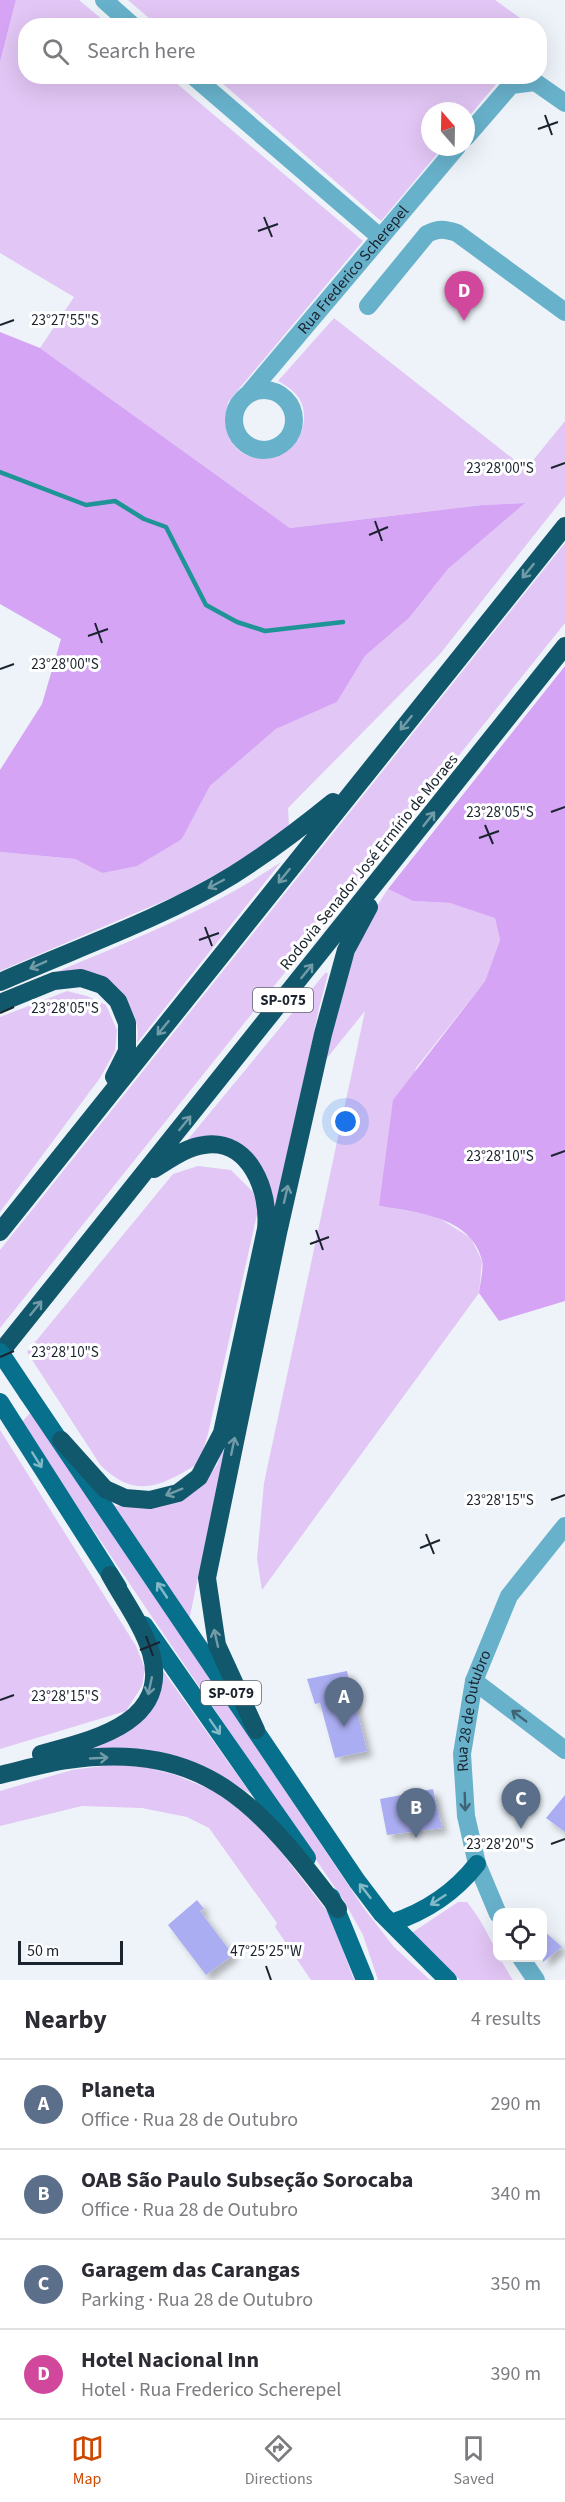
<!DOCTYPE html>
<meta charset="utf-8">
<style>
:root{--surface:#fff;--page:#f7f7f7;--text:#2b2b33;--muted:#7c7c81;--line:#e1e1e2;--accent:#cd4800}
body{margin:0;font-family:"Source Sans 3",sans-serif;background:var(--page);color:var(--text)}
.controls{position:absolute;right:18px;bottom:18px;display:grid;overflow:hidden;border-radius:12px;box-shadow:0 6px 24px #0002}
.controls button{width:54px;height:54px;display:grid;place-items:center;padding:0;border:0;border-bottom:2px solid var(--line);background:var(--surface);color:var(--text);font:30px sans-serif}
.compass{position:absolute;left:421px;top:102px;width:54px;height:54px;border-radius:50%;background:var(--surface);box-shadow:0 6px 24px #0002;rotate:340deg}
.scale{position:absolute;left:18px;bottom:15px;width:105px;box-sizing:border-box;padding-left:6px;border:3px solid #1a232e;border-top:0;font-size:16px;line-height:21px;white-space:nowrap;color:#1a232e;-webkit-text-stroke:4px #fff;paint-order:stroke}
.you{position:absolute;left:346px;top:1122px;width:21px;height:21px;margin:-15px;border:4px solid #fff;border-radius:50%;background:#1a73e8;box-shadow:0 0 0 9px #1a73e833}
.badge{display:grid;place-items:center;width:39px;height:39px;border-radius:50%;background:var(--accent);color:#fff;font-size:20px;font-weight:700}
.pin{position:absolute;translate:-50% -50px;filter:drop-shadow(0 2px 3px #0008)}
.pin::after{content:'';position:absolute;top:32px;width:21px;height:18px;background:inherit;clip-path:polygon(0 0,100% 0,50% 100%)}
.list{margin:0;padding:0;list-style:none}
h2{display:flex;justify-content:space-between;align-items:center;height:78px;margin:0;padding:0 24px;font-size:26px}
h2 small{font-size:20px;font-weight:400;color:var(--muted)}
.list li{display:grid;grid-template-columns:39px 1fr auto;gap:18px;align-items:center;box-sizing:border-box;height:90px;padding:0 24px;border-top:2px solid var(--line)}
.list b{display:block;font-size:22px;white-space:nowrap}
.list p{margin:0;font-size:20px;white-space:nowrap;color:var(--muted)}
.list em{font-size:20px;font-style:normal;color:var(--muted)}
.icon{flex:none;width:33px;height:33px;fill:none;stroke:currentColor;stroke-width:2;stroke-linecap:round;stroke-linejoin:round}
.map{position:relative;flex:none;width:565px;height:1980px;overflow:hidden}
.search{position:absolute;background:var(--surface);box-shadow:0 6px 24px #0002;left:18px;right:18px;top:18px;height:66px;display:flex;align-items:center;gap:15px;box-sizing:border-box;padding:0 21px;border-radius:24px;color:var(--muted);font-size:22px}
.sheet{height:438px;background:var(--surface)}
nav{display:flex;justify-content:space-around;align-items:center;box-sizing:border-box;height:84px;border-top:2px solid var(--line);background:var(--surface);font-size:16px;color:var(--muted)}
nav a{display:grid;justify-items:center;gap:3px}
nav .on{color:var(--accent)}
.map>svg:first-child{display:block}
</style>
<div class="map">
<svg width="565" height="1980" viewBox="0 0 565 1980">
<defs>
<filter id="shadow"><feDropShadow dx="5.5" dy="5.5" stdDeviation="3" flood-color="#0004"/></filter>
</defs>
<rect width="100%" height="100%" fill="#eef3f9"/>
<path fill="#e2c6f5" d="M16 0H79L109 25 26 26V76L169 77 363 241 228 402C211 477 306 473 304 415 304 398 291 388 278 381L334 318 526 469 565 421V496L440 654 288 808 289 827 236 863 180 894 0 971V852L75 859 102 873 182 839 210 786 276 729 337 702 365 656 409 618 448 569 524 503 482 505 290 528 40 348 74 297 0 253V62Z
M128 0H495L530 25H157Z
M215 77H502L466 120V111H430V147H443L381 221Z
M565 543V623L0 1328V1250Z
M281 862 137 1043C140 1024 134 1014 124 998L43 978C123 943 208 912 281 862Z
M388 889 413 901 450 903 495 917 500 940 485 981 416 1068 379 1206 434 1215 471 1238 482 1261 479 1293 262 1590 257 1559 264 1483 365 1011 323 1063C339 1004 352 940 388 889Z
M326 972 328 974 319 1008 274 1224 253 1161 185 1143Z
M67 991 87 996 106 1005 117 1030 115 1051 100 1078 0 1212V1017Z
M198 1166 231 1170 253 1192 258 1210 208 1434 199 1463C161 1486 137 1500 101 1466L27 1352 173 1174Z
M31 1412 363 1907 394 1947 430 1980H378L363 1935 344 1901 21 1423Z
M0 1430 136 1646 145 1669 142 1686 126 1711 0 1749Z
M229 1433 189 1620 103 1499 117 1506 154 1507 201 1486 217 1465Z
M156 1661 251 1794 221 1778 58 1757 124 1731Z
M126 1763 173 1774 212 1790 257 1821 330 1915 354 1980H311L275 1927 277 1923 209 1828 187 1817 142 1808 82 1806 0 1826V1791L72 1770Z
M458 1902H467C487 1926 496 1955 513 1980H460L417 1939 413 1932Z"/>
<path fill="#d5a4f4" d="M0 0H16L0 62Z
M0 332 40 348 290 528 482 505 525 503 448 569 409 618 365 656 337 702 276 729 210 786 182 839 137 866 102 873 75 859 0 852V770L42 704 61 639 0 604Z
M565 666V1301L499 1321 479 1293C480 1283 484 1269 482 1260 471 1216 415 1212 379 1206L393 1100 485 981 500 940 495 918 450 903 413 901 388 889Z"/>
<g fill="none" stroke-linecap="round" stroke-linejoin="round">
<path stroke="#1f9496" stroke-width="4.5" d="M0 472 86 505 115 501 144 519 166 527 206 605 237 622 265 631 343 622"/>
</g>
<path fill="#aaadf1" filter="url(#shadow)" d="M347 1671 367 1751 335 1758 320 1703 315 1704 307 1679Z
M433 1789 442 1828 387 1835 380 1799Z
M565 1795V1832L546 1818Z
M197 1900 204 1909 200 1911 233 1955 206 1975 168 1925Z
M543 1930 562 1947 543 1962Z"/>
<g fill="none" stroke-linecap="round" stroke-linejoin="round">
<g stroke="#68b1cb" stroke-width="18">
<path d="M104 0 133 26"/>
<path d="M193 76 380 237"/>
<path d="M466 137 511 85 535 82 565 103"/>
<path d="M368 306 427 234C439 228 445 229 457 233L565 312"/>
<circle cx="264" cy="420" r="30"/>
<path id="s1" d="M250 392 457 147"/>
<path d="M474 1681 565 1750"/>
<path id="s2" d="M498 1914 477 1864 466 1816 462 1754 474 1681 509 1596 565 1526"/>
<path d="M521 1958 536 1980"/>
</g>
<path stroke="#07708c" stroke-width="18" d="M28 1394 357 1881 382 1914 448 1980
M0 1402 118 1587
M144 1625 307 1858
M331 1897 365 1980
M391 1923C425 1912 455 1892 477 1864"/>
<path stroke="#12586c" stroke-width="18" d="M0 982C77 948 161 919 233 875 268 853 301 828 333 802
M0 1003 54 981 81 978 102 985 118 1001 127 1023V1051L114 1077
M0 1232 565 526
M0 1353 565 646
M61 1440 105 1489 125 1498 150 1500 178 1493 199 1477 222 1433 266 1229C270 1192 250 1138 204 1145 186 1147 169 1160 154 1169
M256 1730 217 1645 207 1578 278 1233 323 1034 346 950 369 907
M41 1754C91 1740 171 1724 151 1653 143 1626 123 1599 110 1575
M0 1775C22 1770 45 1763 67 1760 208 1740 261 1808 338 1909"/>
<path stroke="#07708c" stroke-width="18" d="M0 1352 28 1394"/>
</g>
<defs><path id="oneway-shaft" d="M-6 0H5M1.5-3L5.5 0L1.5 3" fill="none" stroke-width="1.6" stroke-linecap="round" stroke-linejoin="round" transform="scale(1.5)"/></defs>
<g stroke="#719ba7">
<use href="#oneway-shaft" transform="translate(528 571) rotate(129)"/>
<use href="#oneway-shaft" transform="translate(406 723) rotate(129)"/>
<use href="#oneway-shaft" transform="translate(429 819) rotate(-52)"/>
<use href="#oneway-shaft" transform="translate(284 876) rotate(129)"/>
<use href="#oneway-shaft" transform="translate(216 884) rotate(152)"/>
<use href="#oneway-shaft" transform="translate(38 965) rotate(156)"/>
<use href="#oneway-shaft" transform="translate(307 971) rotate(-51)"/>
<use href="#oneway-shaft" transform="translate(163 1028) rotate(129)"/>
<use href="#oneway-shaft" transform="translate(185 1123) rotate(-51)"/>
<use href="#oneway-shaft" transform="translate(286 1194) rotate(-77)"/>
<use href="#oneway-shaft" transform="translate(36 1308) rotate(-51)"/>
<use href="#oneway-shaft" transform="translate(233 1446) rotate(-78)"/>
<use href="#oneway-shaft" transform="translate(174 1492) rotate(158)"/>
<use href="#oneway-shaft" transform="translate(216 1638) rotate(-103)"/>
<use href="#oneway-shaft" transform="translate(150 1686) rotate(102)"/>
<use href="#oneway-shaft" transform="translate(99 1758) rotate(-3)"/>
</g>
<g stroke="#83b8c6">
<use href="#oneway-shaft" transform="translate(37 1460) rotate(58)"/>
<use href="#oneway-shaft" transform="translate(162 1590) rotate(-124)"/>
<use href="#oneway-shaft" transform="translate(215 1727) rotate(55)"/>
<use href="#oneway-shaft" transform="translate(365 1891) rotate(-128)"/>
<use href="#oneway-shaft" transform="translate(438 1900) rotate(147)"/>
</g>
<g stroke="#3d6375">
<use href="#oneway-shaft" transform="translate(519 1716) rotate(-143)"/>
<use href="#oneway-shaft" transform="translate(465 1802) rotate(88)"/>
</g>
<path fill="none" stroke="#1a232e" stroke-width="2" d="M545 115 552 135M538 129 558 122M264 217 272 237M258 231 278 224M0 325 14 320M551 468 565 463M375 521 382 541M369 535 388 527M95 623 102 643M88 636 108 629M0 669 14 664M551 812 565 807M485 825 493 844M479 838 499 831M205 927 212 946M199 940 219 933M0 1013 14 1007M551 1156 565 1151M316 1230 323 1250M310 1244 329 1237M0 1357 14 1351M551 1500 565 1495M426 1534 434 1554M420 1548 440 1540M146 1636 153 1656M140 1650 160 1642M0 1700 14 1695M551 1844 565 1839M266 1966 271 1980"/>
<g text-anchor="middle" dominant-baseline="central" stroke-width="6" stroke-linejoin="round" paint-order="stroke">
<g fill="#fff" stroke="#5f656d" stroke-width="1.5">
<rect x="253" y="988" width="60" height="24" rx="4.5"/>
<rect x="201" y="1681" width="60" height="24" rx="4.5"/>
</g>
<g font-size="15" font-weight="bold" fill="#1a232e">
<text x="283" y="1000">SP-075</text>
<text x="231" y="1693">SP-079</text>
</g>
<g font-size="16" fill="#1a232e" stroke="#fff">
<text stroke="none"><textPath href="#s1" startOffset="160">Rua Frederico Scherepel</textPath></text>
<text transform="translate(369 862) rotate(-51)">Rodovia Senador José Ermírio de Moraes</text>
<text stroke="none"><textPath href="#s2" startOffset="210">Rua 28 de Outubro</textPath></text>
</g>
</g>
<g font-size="15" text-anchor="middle" fill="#1a232e" stroke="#fff" stroke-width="6" stroke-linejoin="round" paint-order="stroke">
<text x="65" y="325">23°27'55"S</text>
<text x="500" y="473">23°28'00"S</text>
<text x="65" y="669">23°28'00"S</text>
<text x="500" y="817">23°28'05"S</text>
<text x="65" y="1013">23°28'05"S</text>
<text x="500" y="1161">23°28'10"S</text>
<text x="65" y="1357">23°28'10"S</text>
<text x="500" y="1505">23°28'15"S</text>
<text x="65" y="1701">23°28'15"S</text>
<text x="500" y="1849">23°28'20"S</text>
<text x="266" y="1956">47°25'25"W</text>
</g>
</svg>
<div class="controls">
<button><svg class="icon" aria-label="locate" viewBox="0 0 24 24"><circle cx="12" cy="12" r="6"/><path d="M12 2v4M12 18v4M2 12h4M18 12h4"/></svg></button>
</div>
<svg class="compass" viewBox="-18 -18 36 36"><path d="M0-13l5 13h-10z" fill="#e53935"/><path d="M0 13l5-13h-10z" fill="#7c7c81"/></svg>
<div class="scale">50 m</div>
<div class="you"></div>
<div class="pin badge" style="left:344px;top:1727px;background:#5c6f8a">A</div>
<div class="pin badge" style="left:416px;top:1838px;background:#5c6f8a">B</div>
<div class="pin badge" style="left:521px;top:1829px;background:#5c6f8a">C</div>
<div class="pin badge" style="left:464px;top:321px;background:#d1479c">D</div>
<div class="search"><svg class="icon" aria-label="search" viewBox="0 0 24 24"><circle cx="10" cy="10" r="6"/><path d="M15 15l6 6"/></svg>Search here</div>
</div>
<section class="sheet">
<h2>Nearby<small>4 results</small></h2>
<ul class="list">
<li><span class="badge" style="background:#5c6f8a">A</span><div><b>Planeta</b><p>Office · Rua 28 de Outubro</p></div><em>290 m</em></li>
<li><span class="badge" style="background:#5c6f8a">B</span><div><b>OAB São Paulo Subseção Sorocaba</b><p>Office · Rua 28 de Outubro</p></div><em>340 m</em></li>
<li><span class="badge" style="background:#5c6f8a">C</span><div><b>Garagem das Carangas</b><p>Parking · Rua 28 de Outubro</p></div><em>350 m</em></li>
<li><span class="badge" style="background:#d1479c">D</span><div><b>Hotel Nacional Inn</b><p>Hotel · Rua Frederico Scherepel</p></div><em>390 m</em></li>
</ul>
</section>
<nav>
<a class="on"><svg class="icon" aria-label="map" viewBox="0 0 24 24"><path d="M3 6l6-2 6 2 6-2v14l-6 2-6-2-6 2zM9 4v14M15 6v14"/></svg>Map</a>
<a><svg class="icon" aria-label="directions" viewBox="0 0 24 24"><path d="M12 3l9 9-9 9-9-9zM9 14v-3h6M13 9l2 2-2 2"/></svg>Directions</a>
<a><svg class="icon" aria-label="saved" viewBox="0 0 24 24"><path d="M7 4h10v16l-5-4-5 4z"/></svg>Saved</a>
</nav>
